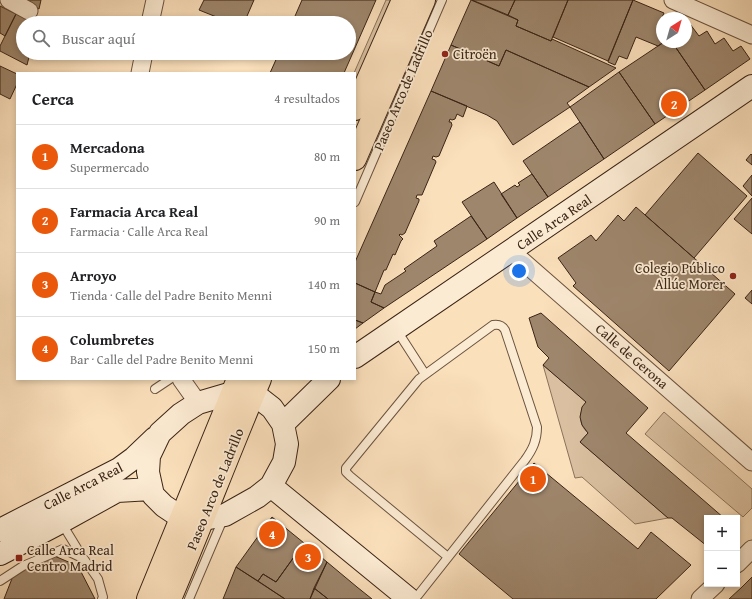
<!DOCTYPE html>
<html lang="es">
<meta charset="utf-8">
<style>
:root{--surface:#fff;--page:#f2f2f2;--text:#202124;--muted:#757577;--line:#e0e0e0;--accent:#ea580c}
body{margin:0;font-family:"Gentium Book Plus",serif;background:var(--page);color:var(--text)}
.controls{position:absolute;right:12px;bottom:12px;display:grid;overflow:hidden;border-radius:0px;box-shadow:0 2px 6px #0003}
.controls button{width:36px;height:36px;display:grid;place-items:center;padding:0;border:0;border-bottom:1px solid var(--line);background:var(--surface);color:var(--text);font:20px sans-serif}
.compass{position:absolute;left:656px;top:12px;width:36px;height:36px;border-radius:50%;background:var(--surface);box-shadow:0 2px 6px #0003;rotate:37deg}
.you{position:absolute;left:519px;top:271px;width:14px;height:14px;margin:-10px;border:3px solid #fff;border-radius:50%;background:#1a73e8;box-shadow:0 0 0 6px #1a73e833}
.badge{display:grid;place-items:center;width:26px;height:26px;border-radius:50%;background:var(--accent);color:#fff;font-size:13px;font-weight:700}
.pin{position:absolute;translate:-50% -50%;border:2px solid #fff;box-shadow:0 1px 4px #0006}
.list{margin:0;padding:0;list-style:none}
h2{display:flex;justify-content:space-between;align-items:center;height:52px;margin:0;padding:0 16px;font-size:17px}
h2 small{font-size:13px;font-weight:400;color:var(--muted)}
.list li{display:grid;grid-template-columns:26px 1fr auto;gap:12px;align-items:center;box-sizing:border-box;height:64px;padding:0 16px;border-top:1px solid var(--line)}
.list b{display:block;font-size:15px;white-space:nowrap}
.list p{margin:0;font-size:13px;white-space:nowrap;color:var(--muted)}
.list em{font-size:13px;font-style:normal;color:var(--muted)}
.icon{flex:none;width:22px;height:22px;fill:none;stroke:currentColor;stroke-width:2;stroke-linecap:round;stroke-linejoin:round}
.map{position:relative;flex:none;width:752px;height:599px;overflow:hidden}
.search{position:absolute;background:var(--surface);box-shadow:0 2px 6px #0003;left:16px;top:16px;width:340px;height:44px;display:flex;align-items:center;gap:10px;box-sizing:border-box;padding:0 14px;border-radius:22px;color:var(--muted);font-size:15px}
.panel{position:absolute;background:var(--surface);box-shadow:0 2px 6px #0003;left:16px;top:72px;width:340px;height:308px;border-radius:0px}
.map>svg:first-child{display:block}
</style>
<div class="map">
<svg width="752" height="599" viewBox="0 0 752 599">
<rect width="100%" height="100%" fill="#fbe0bc"/>
<filter id="stains"><feTurbulence type="fractalNoise" baseFrequency=".005" numOctaves="4"/><feColorMatrix values="0 0 0 0 .2 0 0 0 0 .09 0 0 0 0 .02 0 0 0 .5 -.17"/></filter>
<radialGradient id="worn" r=".72"><stop offset=".6" stop-color="#630" stop-opacity="0"/><stop offset="1" stop-color="#630" stop-opacity=".3"/></radialGradient>
<path fill="#dac0a0" stroke="#8a725a" d="M386 0H391L355 84 354 73Z
M543 365 586 402C579 412 578 424 588 433L580 442 668 518 635 524 582 477 575 478Z
M664 412 752 489V508L743 517 645 434Z"/>
<path fill="#9e866c" stroke="#3a2415" d="M24 0H41L39 9 24 1Z
M204 0H254L244 23H225L223 22 224 20 199 10Z
M302 0H376L344 73H270L279 53H349V23H292Z
M471 0 518 20 516 26 551 41 552 39 616 68 589 87 506 50 499 66 451 45Z
M472 0H515L508 15Z
M515 0H568L551 41 516 26 518 20 508 15Z
M568 0H633L608 61 553 37Z
M633 0 664 13 657 29 662 37V42H664L658 46 636 37 627 59 619 56 615 65 608 62Z
M0 6 16 14 5 36 0 33Z
M16 14 35 23H23V53H30L27 65 0 51V46Z
M690 24 699 36 707 31 715 44 724 38 733 51 741 46 750 59 705 90 672 42H686V26Z
M664 42H672L705 90 655 124 619 72Z
M451 45 499 66 506 50 589 87 567 103 570 107 513 145 497 121 487 115 431 91Z
M0 66 17 74V84L10 99 0 94Z
M619 72 655 124 604 159 570 107Z
M431 91 467 106 463 117 457 114 455 119 452 120 450 119 449 122H451L452 125 439 156 436 157 433 156 432 159 435 160 436 162 422 195H417L416 198 419 199V201L405 233 402 235 400 234 399 235 403 239 401 241 395 255 393 254 386 270H384L375 292 355 283V262Z
M580 122 604 159 548 197 523 161Z
M698 153 747 196 694 258 645 215Z
M751 154 752 155V165L746 160Z
M532 174 548 197 517 218 501 194 515 185 517 187 520 185 518 183Z
M752 175V196L743 186Z
M494 182 517 218 487 239 462 202Z
M752 198V234L734 219Z
M636 207 735 294 669 371 573 286 576 283 558 258 591 235 596 241 618 215 624 221Z
M471 216 487 239 384 308 371 302 375 292 381 294 385 285 406 271 404 269 437 246 434 241Z
M355 283 375 292 371 302 384 308 363 323 355 320Z
M752 290V304L745 298Z
M541 313 648 408 626 433 724 518H707V546L672 518H668L580 442 588 433 582 425 580 417 582 407 586 402 543 365 549 358 538 347 529 318Z
M355 320 363 323 355 329Z
M534 463 638 549 651 532 691 565 656 599H513L459 554Z
M272 517 304 543 276 582 263 574 258 581 236 567Z
M304 543 327 562 310 599H285L258 581 263 574 276 582Z
M52 555 78 566 95 599H4L13 576Z
M327 562 357 587 372 599H328L314 588Z
M236 567 285 599H223Z
M752 577V599H729L742 587Z
M314 588 328 599H310Z"/>
<g fill="none" stroke-linecap="round" stroke-linejoin="round">
<defs>
<path id="lane" d="M355 202 442 0
M396 329 425 374
M155 389 170 379
M61 522 83 558
M0 581 23 566 63 549 84 559 98 579 103 597 102 599
M189 599 223 519
M415 599 525 460C533 449 537 440 537 427L505 330C502 325 499 324 493 325L419 379 346 468V472L350 476 448 557"/>
<path id="street" d="M9 0 29 11
M673 0 752 35
M150 23 155 0
M140 73 144 53
M511 251 752 462
M181 379 198 403
M737 564 752 549
M700 599 716 584"/>
<path id="secondary" d="M355 357 752 86
M232 393 254 394 272 408 283 424 287 444 284 462 271 486 257 497 225 515 204 519 182 518 164 506 153 495 148 472 149 456 160 433 181 414 198 403Z
M283 424 329 379
M271 486 409 599
M0 530 119 469 134 458 155 438
M0 554 61 522 117 491 151 489"/>
<path id="primary" d="M355 109 403 0
M355 159 424 0
M148 599 238 379
M170 599C201 526 229 452 260 379"/>
</defs>
<use href="#lane" stroke="#6a533f" stroke-width="10"/>
<use href="#street" stroke="#6a533f" stroke-width="19"/>
<use href="#secondary" stroke="#3a2415" stroke-width="24"/>
<use href="#primary" stroke="#3a2415" stroke-width="24"/>
<use href="#lane" stroke="#fcebd3" stroke-width="8"/>
<use href="#street" stroke="#fcebd3" stroke-width="17"/>
<use href="#secondary" stroke="#fcebd3" stroke-width="22"/>
<use href="#primary" stroke="#fbe0bc" stroke-width="22"/>
</g>
<g fill="#8f2418" stroke="#fcebd3" stroke-width="1.5">
<circle cx="445" cy="54" r="4"/>
<circle cx="733" cy="276" r="4"/>
<rect x="15" y="554" width="8" height="8" rx="2"/>
</g>
<g text-anchor="middle" dominant-baseline="central" stroke-width="3.5" stroke-linejoin="round" paint-order="stroke">
<g font-size="14" fill="#3a2415" stroke="#fcebd3" text-anchor="start">
<text x="453" y="54">Citroën</text>
<text x="725" y="268" text-anchor="end">Colegio Público<tspan x="725" dy="16">Allúe Morer</tspan></text>
<text x="27" y="550">Calle Arca Real<tspan x="27" dy="16">Centro Madrid</tspan></text>
</g>
<g font-size="14" fill="#3a2415" stroke="#fcebd3">
<text transform="translate(403 90) rotate(-67)">Paseo Arco de Ladrillo</text>
<text transform="translate(554 222) rotate(-34)">Calle Arca Real</text>
<text transform="translate(632 356) rotate(41)">Calle de Gerona</text>
<text transform="translate(83 486) rotate(-27)">Calle Arca Real</text>
<text transform="translate(215 489) rotate(-68)">Paseo Arco de Ladrillo</text>
</g>
</g>
<rect width="100%" height="100%" filter="url(#stains)"/>
<rect width="100%" height="100%" fill="url(#worn)"/>
</svg>
<div class="controls">
<button>+</button>
<button>−</button>
</div>
<svg class="compass" viewBox="-18 -18 36 36"><path d="M0-13l5 13h-10z" fill="#e53935"/><path d="M0 13l5-13h-10z" fill="#757577"/></svg>
<div class="you"></div>
<div class="pin badge" style="left:533px;top:479px">1</div>
<div class="pin badge" style="left:674px;top:104px">2</div>
<div class="pin badge" style="left:308px;top:557px">3</div>
<div class="pin badge" style="left:272px;top:534px">4</div>
<div class="search"><svg class="icon" aria-label="search" viewBox="0 0 24 24"><circle cx="10" cy="10" r="6"/><path d="M15 15l6 6"/></svg>Buscar aquí</div>
<section class="panel">
<h2>Cerca<small>4 resultados</small></h2>
<ul class="list">
<li><span class="badge">1</span><div><b>Mercadona</b><p>Supermercado</p></div><em>80 m</em></li>
<li><span class="badge">2</span><div><b>Farmacia Arca Real</b><p>Farmacia · Calle Arca Real</p></div><em>90 m</em></li>
<li><span class="badge">3</span><div><b>Arroyo</b><p>Tienda · Calle del Padre Benito Menni</p></div><em>140 m</em></li>
<li><span class="badge">4</span><div><b>Columbretes</b><p>Bar · Calle del Padre Benito Menni</p></div><em>150 m</em></li>
</ul>
</section>
</div>
